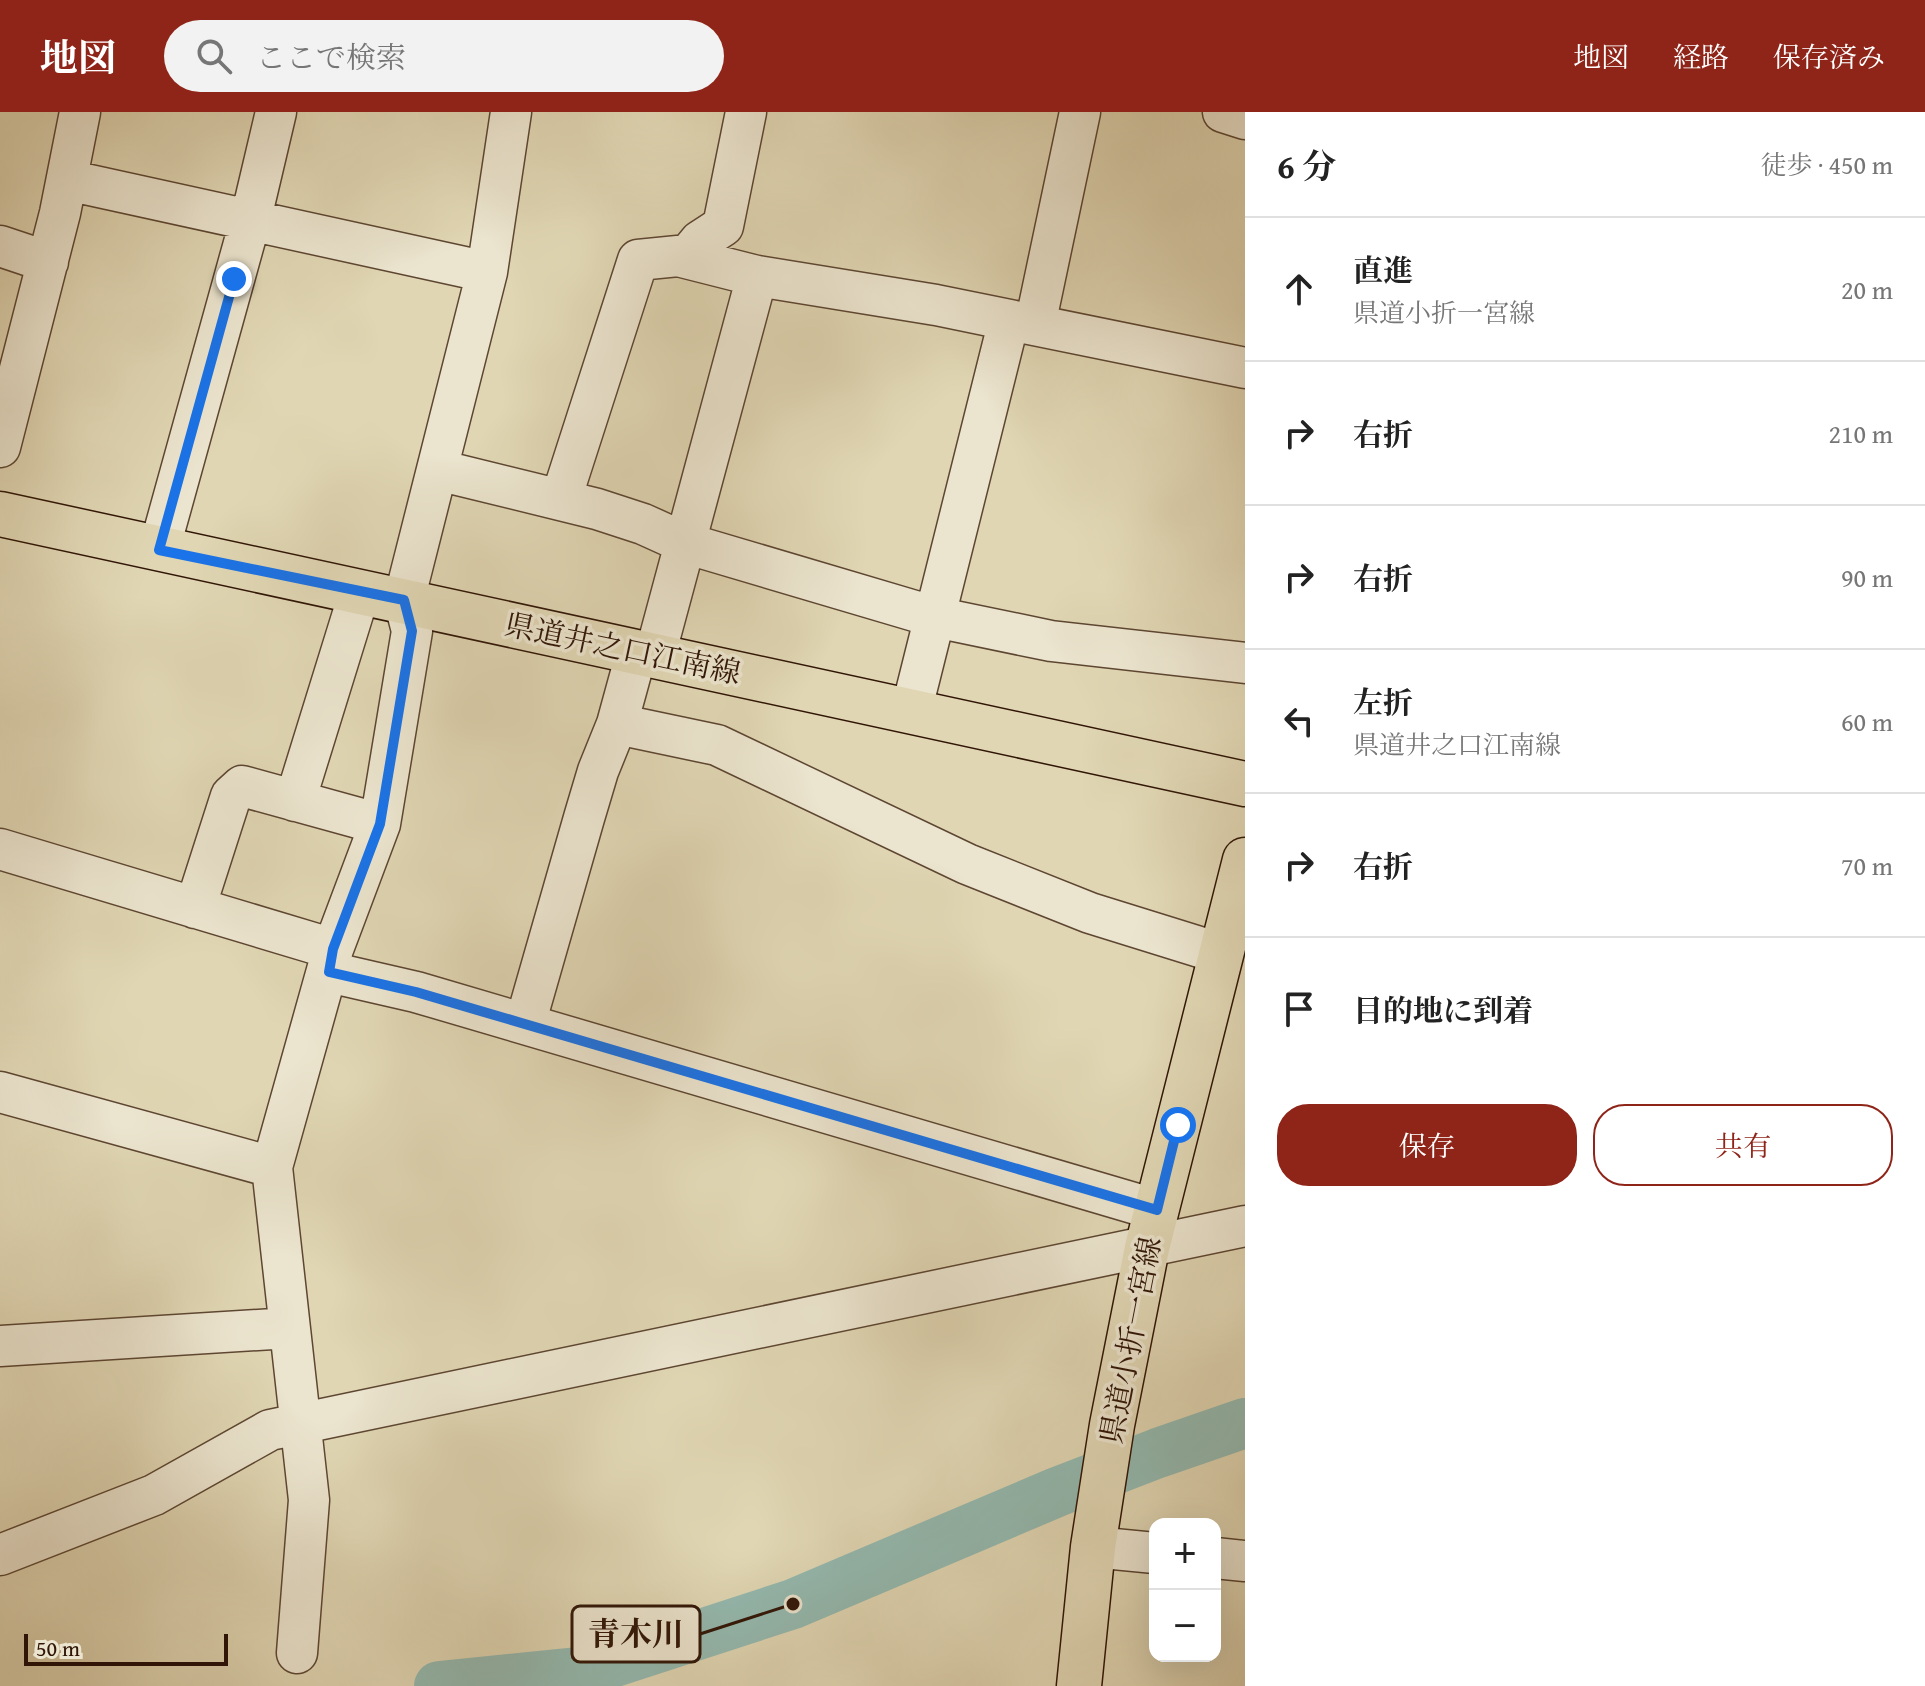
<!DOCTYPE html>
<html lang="ja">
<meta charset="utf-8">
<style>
:root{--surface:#fff;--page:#f2f2f2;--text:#222;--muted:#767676;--line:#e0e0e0;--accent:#8f2418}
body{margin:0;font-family:"Gentium Book Plus","Noto Serif JP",serif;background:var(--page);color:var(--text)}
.controls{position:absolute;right:24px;bottom:24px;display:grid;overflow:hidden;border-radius:16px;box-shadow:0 8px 32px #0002}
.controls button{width:72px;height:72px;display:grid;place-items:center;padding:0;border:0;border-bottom:2px solid var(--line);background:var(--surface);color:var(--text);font:40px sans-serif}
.scale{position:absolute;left:24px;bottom:20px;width:204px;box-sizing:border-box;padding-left:8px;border:4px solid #311607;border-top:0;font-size:22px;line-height:28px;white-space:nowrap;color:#311607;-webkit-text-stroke:6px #ebe4ce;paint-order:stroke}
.stop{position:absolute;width:24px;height:24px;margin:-18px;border:6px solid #1a73e8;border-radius:50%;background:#fff}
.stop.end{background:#1a73e8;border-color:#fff;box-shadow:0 2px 8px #0008}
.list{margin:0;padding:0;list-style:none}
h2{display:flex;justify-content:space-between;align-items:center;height:104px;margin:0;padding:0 32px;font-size:34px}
h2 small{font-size:26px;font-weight:400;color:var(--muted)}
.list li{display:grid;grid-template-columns:52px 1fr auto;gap:24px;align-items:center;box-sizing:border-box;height:144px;padding:0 32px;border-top:2px solid var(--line)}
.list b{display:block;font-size:30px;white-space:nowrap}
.list p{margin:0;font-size:26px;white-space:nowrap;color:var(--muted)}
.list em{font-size:26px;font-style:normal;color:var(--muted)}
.actions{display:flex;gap:16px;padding:24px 32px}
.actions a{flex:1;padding:18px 0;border:2px solid var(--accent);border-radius:32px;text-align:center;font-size:28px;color:var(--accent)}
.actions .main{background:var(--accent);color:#fff}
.icon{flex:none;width:44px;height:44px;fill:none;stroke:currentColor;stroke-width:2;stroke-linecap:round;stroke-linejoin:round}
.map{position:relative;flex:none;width:1245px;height:1574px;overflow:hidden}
header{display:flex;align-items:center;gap:48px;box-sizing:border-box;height:112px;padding:0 40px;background:var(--accent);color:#fff}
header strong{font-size:38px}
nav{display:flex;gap:44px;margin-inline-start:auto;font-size:28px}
.search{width:560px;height:72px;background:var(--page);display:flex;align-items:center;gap:20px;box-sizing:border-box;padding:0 28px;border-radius:44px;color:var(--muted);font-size:30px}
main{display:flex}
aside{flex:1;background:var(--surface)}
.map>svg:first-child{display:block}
</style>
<header>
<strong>地図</strong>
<div class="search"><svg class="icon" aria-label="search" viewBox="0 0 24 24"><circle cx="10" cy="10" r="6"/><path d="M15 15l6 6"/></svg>ここで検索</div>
<nav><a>地図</a><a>経路</a><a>保存済み</a></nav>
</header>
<main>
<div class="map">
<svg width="1245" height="1574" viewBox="0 0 1245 1574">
<rect width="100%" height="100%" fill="#e0d6b3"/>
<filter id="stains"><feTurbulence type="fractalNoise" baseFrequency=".0025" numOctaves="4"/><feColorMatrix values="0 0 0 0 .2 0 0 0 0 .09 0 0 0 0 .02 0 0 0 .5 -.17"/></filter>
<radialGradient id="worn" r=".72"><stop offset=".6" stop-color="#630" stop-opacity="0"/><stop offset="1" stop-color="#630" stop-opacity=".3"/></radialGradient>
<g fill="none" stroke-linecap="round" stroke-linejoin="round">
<path stroke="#94b9af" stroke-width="50" d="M439 1574 587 1559 793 1492 1057 1380 1158 1341 1245 1311"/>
<defs>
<path id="minor" d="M1223 0 1245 7
M67 68 487 160
M0 134 48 150
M686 146 700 129 723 114 746 0
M1035 213 1080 0
M0 335 60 101 80 0
M438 358 597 397 643 412 685 431 935 505 1051 529 1245 551
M561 387 638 148 678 144 757 164 936 193 1245 256
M159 438 251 106 276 0
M655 543 757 164
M911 600 1009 208
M617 612 717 633 967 752 1090 801 1222 842
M295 689 360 479
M0 737 333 837
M195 796 231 684 242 674 380 712
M329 860 416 880 1157 1098
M525 912 584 706 598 659 617 612 637 539
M0 980 272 1055
M0 1234 289 1216
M1093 1435 1155 1441
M0 1443 154 1383 270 1318 1245 1114
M1215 1446 1245 1449
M297 1541 309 1388 272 1055 333 837 380 712 412 519 404 488 487 160 511 0"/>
<path id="major" d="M0 402 1245 672
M1079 1574 1093 1435 1112 1313 1147 1136 1245 748"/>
</defs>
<use href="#minor" stroke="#5d4632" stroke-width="43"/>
<use href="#major" stroke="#311607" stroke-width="47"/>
<use href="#minor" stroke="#ebe4ce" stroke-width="40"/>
<use href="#major" stroke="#e0d6b3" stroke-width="44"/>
</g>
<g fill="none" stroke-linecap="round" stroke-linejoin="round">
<path stroke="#1a73e8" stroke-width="10" d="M234 167 159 438 404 488 412 519 380 712 333 837 329 860 416 880 1157 1098 1178 1013"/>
</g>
<g text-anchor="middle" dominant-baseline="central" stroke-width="7" stroke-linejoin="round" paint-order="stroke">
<g font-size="30" fill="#311607" stroke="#ebe4ce">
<text transform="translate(623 536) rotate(12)">県道井之口江南線</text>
<text transform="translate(1130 1228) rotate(-79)">県道小折一宮線</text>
</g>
</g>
<path fill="none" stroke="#311607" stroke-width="3" d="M793 1492L700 1522"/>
<circle fill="#311607" stroke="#ebe4ce" stroke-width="3" cx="793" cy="1492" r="8"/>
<rect fill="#ebe4ce" stroke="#311607" stroke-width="3" x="572" y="1494" width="128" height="56" rx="8"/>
<g font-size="32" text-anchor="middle" font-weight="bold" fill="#311607">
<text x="636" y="1533">青木川</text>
</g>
<rect width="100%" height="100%" filter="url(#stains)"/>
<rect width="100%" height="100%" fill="url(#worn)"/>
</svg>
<div class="controls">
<button>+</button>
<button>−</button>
</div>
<div class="scale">50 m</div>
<div class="stop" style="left:1178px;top:1013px"></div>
<div class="stop end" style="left:234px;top:167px"></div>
</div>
<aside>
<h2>6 分<small>徒歩 · 450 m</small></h2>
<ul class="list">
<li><svg class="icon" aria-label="ahead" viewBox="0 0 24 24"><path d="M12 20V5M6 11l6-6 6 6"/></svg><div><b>直進</b><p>県道小折一宮線</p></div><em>20 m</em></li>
<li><svg class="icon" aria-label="right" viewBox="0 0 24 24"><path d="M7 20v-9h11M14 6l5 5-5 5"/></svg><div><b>右折</b></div><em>210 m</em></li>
<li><svg class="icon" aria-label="right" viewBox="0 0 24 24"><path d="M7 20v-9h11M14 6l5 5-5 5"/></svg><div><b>右折</b></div><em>90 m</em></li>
<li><svg class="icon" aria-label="left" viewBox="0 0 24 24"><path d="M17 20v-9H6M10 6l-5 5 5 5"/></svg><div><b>左折</b><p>県道井之口江南線</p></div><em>60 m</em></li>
<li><svg class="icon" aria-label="right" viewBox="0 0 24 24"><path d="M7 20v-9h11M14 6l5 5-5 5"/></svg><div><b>右折</b></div><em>70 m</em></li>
<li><svg class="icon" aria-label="arrive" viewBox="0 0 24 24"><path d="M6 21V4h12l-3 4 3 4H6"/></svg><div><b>目的地に到着</b></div></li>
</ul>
<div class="actions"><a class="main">保存</a><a>共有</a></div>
</aside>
</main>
